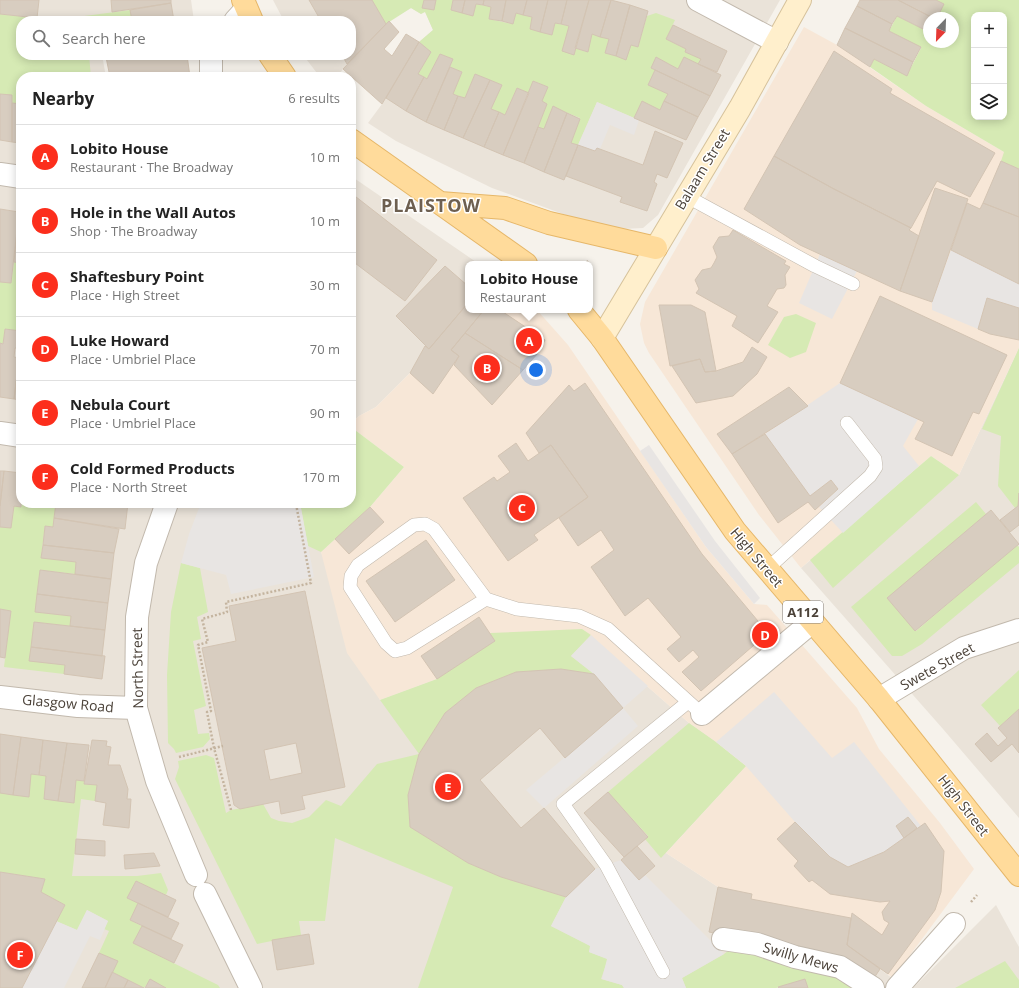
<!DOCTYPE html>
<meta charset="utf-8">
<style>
:root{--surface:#fff;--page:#f2f2f2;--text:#222;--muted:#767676;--line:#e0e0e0;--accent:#fc2e1c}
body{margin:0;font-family:"Open Sans",sans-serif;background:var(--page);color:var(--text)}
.controls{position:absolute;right:12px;top:12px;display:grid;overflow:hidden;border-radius:8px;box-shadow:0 2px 10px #0003}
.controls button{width:36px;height:36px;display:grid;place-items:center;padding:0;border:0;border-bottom:1px solid var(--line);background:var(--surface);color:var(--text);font:20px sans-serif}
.compass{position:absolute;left:923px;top:12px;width:36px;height:36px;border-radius:50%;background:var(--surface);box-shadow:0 2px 10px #0003;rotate:203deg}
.you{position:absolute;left:536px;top:370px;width:14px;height:14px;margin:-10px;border:3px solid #fff;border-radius:50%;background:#1a73e8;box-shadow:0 0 0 6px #1a73e833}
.badge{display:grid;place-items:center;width:26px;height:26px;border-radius:50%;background:var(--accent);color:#fff;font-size:13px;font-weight:700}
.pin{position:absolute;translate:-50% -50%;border:2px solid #fff;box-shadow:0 1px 4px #0006}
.popup{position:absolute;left:465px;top:261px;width:128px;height:52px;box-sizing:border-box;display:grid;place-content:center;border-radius:8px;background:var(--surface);filter:drop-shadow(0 1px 3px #0005);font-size:13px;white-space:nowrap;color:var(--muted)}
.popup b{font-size:15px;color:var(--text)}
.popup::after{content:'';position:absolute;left:50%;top:100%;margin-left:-8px;border:8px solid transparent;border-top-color:var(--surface)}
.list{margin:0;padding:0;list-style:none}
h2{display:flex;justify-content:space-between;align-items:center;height:52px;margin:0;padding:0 16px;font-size:17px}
h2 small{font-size:13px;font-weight:400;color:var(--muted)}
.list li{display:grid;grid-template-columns:26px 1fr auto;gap:12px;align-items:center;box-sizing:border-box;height:64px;padding:0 16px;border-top:1px solid var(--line)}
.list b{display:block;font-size:15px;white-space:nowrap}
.list p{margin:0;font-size:13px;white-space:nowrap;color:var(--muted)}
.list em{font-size:13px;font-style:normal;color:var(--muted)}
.icon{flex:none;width:22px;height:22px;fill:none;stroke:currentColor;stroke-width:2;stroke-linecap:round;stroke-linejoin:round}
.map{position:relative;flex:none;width:1019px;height:988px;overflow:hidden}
.search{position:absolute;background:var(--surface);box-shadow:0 2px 10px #0003;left:16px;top:16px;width:340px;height:44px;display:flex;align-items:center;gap:10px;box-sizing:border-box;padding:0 14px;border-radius:16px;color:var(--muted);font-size:15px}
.panel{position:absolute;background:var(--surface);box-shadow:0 2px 10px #0003;left:16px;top:72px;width:340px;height:436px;border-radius:16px}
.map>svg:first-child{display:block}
</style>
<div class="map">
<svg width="1019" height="988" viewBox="0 0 1019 988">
<rect width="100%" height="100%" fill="#f6f2eb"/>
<path fill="#eae3d9" d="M0 0H191L194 21H21V55H102L106 77H21V503H351V427L370 507 321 552 380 700 437 679 494 641 582 629 689 723 716 742 746 766 666 853 718 887 752 894 751 899 851 918 880 969 905 988H22L65 905 41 892 45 879 0 872Z
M273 0H780L658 215 643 228 622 229 601 228 492 188 396 141 368 123 382 104 419 42 433 30 425 11 421 14 411 8 389 21 343 69 337 77H320L303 55H351V21H284Z
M351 176 479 264H468V303L429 349 425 346 410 373 376 407 359 416 351 423Z
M1019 348V818L943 729 801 568 843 533 919 466 959 475Z
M996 905 1019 947V988H913Z"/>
<path fill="#f7e7d7" d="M804 27 837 45 926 106 1004 152 1019 169V348L959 475 931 456 801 568 759 515 649 353 644 343 640 324 645 302Z
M468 303V310H537L568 345 706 547 754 604 767 605 857 708 879 749 940 823 974 869 893 978 847 945 851 918 751 899V894L718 887 666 853 746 766 716 742 689 723 582 629 495 641 437 679 380 700 347 653 321 552 370 507 404 467 351 427V423L359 416 376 407 410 373 425 346 429 349Z"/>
<path fill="#d6eab4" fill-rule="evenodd" d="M372 0H453L451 10 473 15 476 4 491 7 489 19 513 24 516 13 532 17 530 29 552 35 555 23 569 26 563 51 574 54 575 48 587 52 592 34 609 39 605 53 626 59 631 45 638 47 647 16 656 13 675 20 666 39 686 49 685 52 701 59 698 64 684 58 678 69 656 57 651 68 655 70 648 85 668 94 660 110 642 102 634 118 597 102 578 145 571 143 580 118 553 107 544 129 538 127 547 104 542 101 548 87 534 81 529 93 517 88 505 115 491 109 502 85 475 74 465 98 453 94 462 72 450 67 453 59 440 54 427 79 418 74 431 52 419 42 433 30 425 12 421 14 411 8 386 24Z
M936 0H1019V169L1001 161 1004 152 926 106 870 67 874 59 907 75 921 48 889 31 897 16 929 32V42H953V18H937ZM974 15H1004V117H974Z
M130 10 132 21H21V55H89L91 77H21V104L12 103V95L0 94V14L37 18 77 17Z
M14 262 21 263V331L5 329 3 343H0V282L11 283Z
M796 314 816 323 806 352 790 358 768 345 784 317Z
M1019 348V493L1018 506 1015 508 998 486 1001 436 982 429Z
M351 427 404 467 370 507 321 552 308 546 300 503H351Z
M931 456 959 475 833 588 810 560Z
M976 502 986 514 888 598 916 631 1017 545 1019 547V563L922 644 902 656H892L851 607Z
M22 503H56L53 527 45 526 41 557 76 562 75 574 40 570 35 612 71 616 70 626 34 622 30 660 65 665 64 674 4 667 11 611 0 609V527L14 506 21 507Z
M181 563 200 568 208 612 197 617 201 639 193 641 206 706 194 710 198 734 209 733 210 739 203 747 176 753 174 749 168 743 167 675 171 612Z
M582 629 591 635 571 656 594 674 561 669 516 672 476 688 445 713 419 754 408 795 410 827 468 863 501 877 566 897 551 926 591 946 589 952 608 959 601 979 622 985 624 988H418L453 887 335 838 325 921H299L301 935 257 944 175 779 179 767 178 761 206 755 214 758 226 813 231 810 263 804 271 818 279 821 292 823 309 817 326 800 341 806 377 764 419 754 380 700 437 679 494 641 490 633Z
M1019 670V709L1000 726 981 705Z
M689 723 716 742 746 766 661 858 645 839 648 836 608 792Z
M31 774 46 776 44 799 74 803 76 780 84 781V784L97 785 95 801 81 799 72 876H137L161 873 168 890 166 895 136 881 127 898 138 903 130 920 142 926 133 943 218 985 220 988H166L150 980 144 988 112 972 117 961 99 953 109 931 104 929 108 921 87 910 77 930 56 921 65 905 41 892 45 879 0 872V793Z
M757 949 838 974 857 988H808L805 979 776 988H686L682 978 724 954 728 951Z
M1005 961 1019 980V988H955Z"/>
<path fill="#e8e5e3" d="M597 102 639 120 634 135 610 125 600 149 595 151 578 145Z
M951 250 1019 284V308L987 298 978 329 932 310V302Z
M820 254 857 271 832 319 799 303Z
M840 383 918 419 903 446 919 466 843 533 819 507 838 489 831 480 810 496 765 434Z
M649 445 715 541 760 598 754 604 706 547 640 451Z
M201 503H300L314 577 231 594 226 575 181 563 189 534Z
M591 635 648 686 623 708 638 726 544 808 526 790 623 708 594 674 571 656Z
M774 692 832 758 854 742 921 826 884 852 848 867 830 857 795 822 745 765 716 742Z
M621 860 639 880 645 875 724 954 682 978 686 988H624L622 985 602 979 607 959 589 952 590 946 551 926 566 897 595 869Z
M87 910 108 921 100 940 90 936 64 988H22L56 921 77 930Z"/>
<path fill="#d8cdc0" stroke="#d3c4b3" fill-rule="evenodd" d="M0 0H39L37 18 0 14Z
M111 0H171V3L112 12Z
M309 0H372L386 24 347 64 342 55H351V21H321Z
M424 0H436L434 10 422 8Z
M453 0H465L462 13 451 10Z
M465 0H484L483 5 476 4 473 16 462 13Z
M484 0H506L502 21 489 19 491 7 483 5Z
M506 0H527L523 15 516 13 513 24 502 21Z
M527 0H548L540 32 530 29 532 17 523 15Z
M548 0H567L561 24 555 23 552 35 540 32Z
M567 0H589L574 55 562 51 569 26 561 24Z
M589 0H611L600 37 592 34 588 52 575 48Z
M611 0 630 5 616 56 605 53 609 39 600 37Z
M860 0H898L933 18H929V32L897 16 892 24 857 6Z
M898 0H936L944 4 937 18H933Z
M171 3 174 21H132L130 10Z
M630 5 648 11 638 47 631 45 626 60 616 56Z
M857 6 892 24 889 31 921 47 913 62 845 28Z
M389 21 399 32 384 49 392 56 406 34 419 42 382 104 343 69Z
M673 25 727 51 717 72 698 64 701 59 685 52 686 49 666 39Z
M845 28 913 62 907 76 874 59 870 67 837 45Z
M419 42 431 52 418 74 424 77 406 111 386 98Z
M834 51 892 89 890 93 995 153 970 197 937 181 911 228 834 189 774 156Z
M440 54 453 59 426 122 406 111 424 77 427 79Z
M136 55H187L190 77H110L106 57Z
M656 57 678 69 684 57 721 75 710 96 651 68Z
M450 67 462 72 453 94 458 96 444 130 426 122Z
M655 70 710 96 698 117 664 101 668 94 648 85Z
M475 74 490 80 463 138 444 130 458 96 465 98Z
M490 80 502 85 491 109 499 112 484 147 463 138Z
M533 81 548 87 542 101 547 104 524 163 503 155Z
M517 88 529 93 503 155 484 147 499 112 505 115Z
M0 94 12 95V142L0 140Z
M642 101 660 110 664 101 698 117 686 140 634 118Z
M12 103 21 104V143L12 142Z
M553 106 567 113 544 172 524 163 538 127 544 129Z
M567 113 580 119 571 143 578 145 564 180 544 172Z
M655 131 683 143 667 178 657 174 654 182 657 184 647 211 620 202 622 197 566 176 578 145 595 151 597 148 643 165Z
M774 156 834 189 911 228 909 230 919 236 900 291 800 245 744 209Z
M1001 161 1019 169V217L983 203Z
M935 188 968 199 932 302 900 291Z
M351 193 437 260 405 301 351 260Z
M967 203 980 209 983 203 1019 217V284L951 250Z
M0 209 19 212 11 283 0 282Z
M19 212H21V263L14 262Z
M733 230 786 261 784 264 790 267 785 275 786 285 784 288 777 289 767 306 778 312 758 343 732 326 737 316 696 293 699 289 695 280 702 270 711 268 714 263 717 257 713 247 719 237 729 236Z
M445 266 468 286V303L429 349 396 316Z
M880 296 1007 355 979 414 973 412 952 456 915 439 924 422 840 383Z
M987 298 1019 308V340L990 334 978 329Z
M468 303V310H484L451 350 459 356 433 394 410 373 425 346 429 349Z
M659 305H691L705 312 716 371 705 372 700 359 670 366Z
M484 310H500L545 340 538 353 523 370 465 333Z
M5 329 21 331 20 348H15L14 357 19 358 14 399 0 397V343L3 344Z
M465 333 523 370 492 405 454 365 459 356 451 350Z
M752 347 767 357 757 374 733 396 696 403 672 366 700 359 705 372 716 371 743 362Z
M19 358H21V400L14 399Z
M585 383 702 554 768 633 701 691 682 672 699 657 693 650 679 662 667 649 681 637 648 598 625 616 591 567 614 550 601 530 578 546 559 518 588 497 551 445 539 453 526 433 569 385 574 391Z
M789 387 808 406 732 454 717 434Z
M765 434 810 496 831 480 838 489 815 510 808 502 778 523 732 454Z
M516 443 528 461 551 445 588 497 534 535 538 540 508 561 463 498 494 477 497 481 510 472 498 456Z
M0 471H4L0 506Z
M4 471 21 473V507L14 506 11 528 0 527V506Z
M1019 493V525L1010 532 1000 520 1018 506Z
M56 503H128L125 529 54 518Z
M370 507 384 522 349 554 335 539Z
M991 510 1019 544 915 631 887 598Z
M54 518 119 529 114 553 43 545 45 526 53 527Z
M426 540 455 580 395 622 366 581Z
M43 545 114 553 111 579 75 574 76 562 41 558Z
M40 570 111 579 108 603 37 594Z
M305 591 345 787 302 796 305 809 281 814 279 801 240 809 234 805 202 648 236 641 229 606ZM296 743 302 773 270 780 264 750Z
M37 594 108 603 105 630 70 626 71 616 35 612Z
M0 609 11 611 5 658 0 657Z
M479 617 495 641 437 679 421 656Z
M34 622 105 630 102 656 31 647Z
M31 647 105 656 102 679 64 674 65 665 29 661Z
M561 669 594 674 623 708 565 758 540 728 480 780 521 828 544 808 595 869 566 897 501 877 468 863 410 827 408 795 419 754 445 713 476 688 516 672Z
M1019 709V753L1012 744 991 762 975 744 987 733 998 746 1007 738 998 728Z
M0 734 21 737 13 795 0 793Z
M21 737 43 740 39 775 31 774 29 797 13 795Z
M43 740 67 743 58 801 44 799 46 776 39 775Z
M92 740 107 741 106 746 111 747 108 765H120L128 789 127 799H131L129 828 103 825 106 803 95 801 97 785 84 784Z
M67 743 89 745 84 781 76 780 74 803 58 801Z
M608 792 648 837 624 857 584 813Z
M908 817 917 828 904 838 896 826Z
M795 822 830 857 848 867 884 852 925 823 944 851 941 892 935 910 888 974 847 945 852 913 882 935 889 923 884 920 882 912 890 901 880 902 830 894 812 880 809 882 794 866 798 861 777 839Z
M76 839 105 841V856L75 854Z
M637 846 655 866 639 880 621 860Z
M154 853 160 866 125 869 124 855Z
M0 872 45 879 41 892 65 905 22 988H0Z
M136 881 176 900 168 917 127 898Z
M718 887 752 894 751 899 851 918 847 945 880 969 872 981 834 957 709 932Z
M138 903 179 923 171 939 130 920Z
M142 926 183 945 174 963 133 943Z
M309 934 314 964 277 970 272 940Z
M99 953 118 961 105 988H82Z
M112 972 128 980 124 988H105Z
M150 979 166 988H145Z
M805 979 808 988H779L778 987Z
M128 980 144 988H124Z"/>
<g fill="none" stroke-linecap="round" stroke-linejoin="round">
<defs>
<path id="lane" d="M686 196 815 266 853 284
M767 569 870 476 876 467 875 459 847 423
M486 599 434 529 425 524 414 525 358 565 351 576 350 587 386 643 395 651 407 648 486 599 517 609 579 616 608 629 702 714
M663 972 606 865 563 804 688 702"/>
<path id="street" d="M698 0 777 42
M235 21 246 9
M211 55V77
M0 174 21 177
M0 433 21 436
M167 503 146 563 137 617 136 708 157 781 196 875
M0 697 78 706 136 708
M879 699 964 648 1019 630
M702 714 812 622
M205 894 251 988
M723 939 757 944 795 957 840 967 873 988
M897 988 954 924"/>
<path id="secondary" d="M602 338 740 108 800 0"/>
<path id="primary" d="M243 0 252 21
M270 55 285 77
M351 140 526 264
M440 203 505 208 549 223 656 248
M579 310 602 338 735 531 879 699 1019 875"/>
</defs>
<use href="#lane" stroke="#c2b9ad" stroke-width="14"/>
<use href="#street" stroke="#c2b9ad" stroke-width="24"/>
<use href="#secondary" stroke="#d6c29b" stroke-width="24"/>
<use href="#primary" stroke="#e6b769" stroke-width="24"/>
<path stroke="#c4b49f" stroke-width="2.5" stroke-dasharray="2 2" stroke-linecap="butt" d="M583 264 589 261
M179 757 223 746
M231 810 214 748 207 712 211 711 198 645 208 642 202 619 227 612 226 602 311 583 296 504
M971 902 977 895"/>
<use href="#lane" stroke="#fff" stroke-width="13"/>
<use href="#street" stroke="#fff" stroke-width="22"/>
<use href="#secondary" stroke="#ffefcc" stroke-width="22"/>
<use href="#primary" stroke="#ffdb9b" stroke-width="22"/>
</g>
<g text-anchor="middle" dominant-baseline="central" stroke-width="3" stroke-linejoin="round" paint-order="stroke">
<rect fill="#fff" stroke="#817b74" stroke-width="1" x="783" y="601" width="40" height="22" rx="3"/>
<g font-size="13" font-weight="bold" fill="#4b4239">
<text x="803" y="612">A112</text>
</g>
<g font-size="14" fill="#4b4239" stroke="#fff">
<text transform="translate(702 169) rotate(-59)">Balaam Street</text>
<text transform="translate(757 557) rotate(50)">High Street</text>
<text transform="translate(937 666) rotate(-29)">Swete Street</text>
<text transform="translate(137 668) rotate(-91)">North Street</text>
<text transform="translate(68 703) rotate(5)">Glasgow Road</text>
<text transform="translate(964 805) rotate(52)">High Street</text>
<text transform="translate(801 957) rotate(16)">Swilly Mews</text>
</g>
<g font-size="18" font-weight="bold" letter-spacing="1" fill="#6d5f50" stroke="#fff">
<text x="431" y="205">PLAISTOW</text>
</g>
</g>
</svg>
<div class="controls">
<button>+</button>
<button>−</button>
<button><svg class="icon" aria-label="layers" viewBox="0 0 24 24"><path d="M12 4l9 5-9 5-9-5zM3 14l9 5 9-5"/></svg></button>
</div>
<svg class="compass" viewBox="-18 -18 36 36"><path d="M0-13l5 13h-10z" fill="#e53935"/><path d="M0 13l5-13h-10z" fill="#767676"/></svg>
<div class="you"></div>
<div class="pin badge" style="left:529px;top:341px">A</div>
<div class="popup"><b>Lobito House</b>Restaurant</div>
<div class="pin badge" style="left:487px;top:368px">B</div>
<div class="pin badge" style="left:522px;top:508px">C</div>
<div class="pin badge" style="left:765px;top:635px">D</div>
<div class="pin badge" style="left:448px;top:787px">E</div>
<div class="pin badge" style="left:20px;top:955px">F</div>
<div class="search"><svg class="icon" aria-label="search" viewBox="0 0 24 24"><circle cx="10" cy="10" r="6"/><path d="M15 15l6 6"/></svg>Search here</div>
<section class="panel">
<h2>Nearby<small>6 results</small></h2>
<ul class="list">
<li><span class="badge">A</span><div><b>Lobito House</b><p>Restaurant · The Broadway</p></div><em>10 m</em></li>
<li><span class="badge">B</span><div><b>Hole in the Wall Autos</b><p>Shop · The Broadway</p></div><em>10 m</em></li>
<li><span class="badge">C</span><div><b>Shaftesbury Point</b><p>Place · High Street</p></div><em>30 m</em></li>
<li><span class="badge">D</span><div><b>Luke Howard</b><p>Place · Umbriel Place</p></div><em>70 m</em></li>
<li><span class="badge">E</span><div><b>Nebula Court</b><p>Place · Umbriel Place</p></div><em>90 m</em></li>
<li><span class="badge">F</span><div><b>Cold Formed Products</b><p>Place · North Street</p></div><em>170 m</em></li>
</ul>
</section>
</div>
